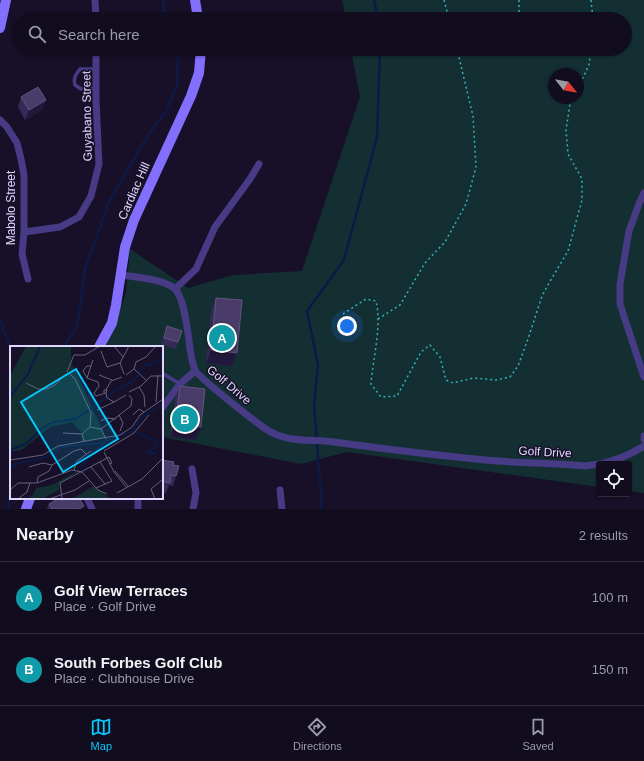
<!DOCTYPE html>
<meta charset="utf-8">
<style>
:root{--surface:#110c1e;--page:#1e1a2b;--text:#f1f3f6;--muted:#9c9ba4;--line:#302c3c;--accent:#05c8fd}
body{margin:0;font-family:Helvetica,sans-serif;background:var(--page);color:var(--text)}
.controls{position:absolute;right:12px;bottom:12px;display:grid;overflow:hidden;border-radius:4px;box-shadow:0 1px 3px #0004}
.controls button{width:36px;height:36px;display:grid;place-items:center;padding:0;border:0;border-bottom:1px solid var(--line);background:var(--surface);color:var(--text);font:20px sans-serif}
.compass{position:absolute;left:548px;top:68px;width:36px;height:36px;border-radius:50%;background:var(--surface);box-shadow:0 1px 3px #0004;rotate:121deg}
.you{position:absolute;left:347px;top:326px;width:14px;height:14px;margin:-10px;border:3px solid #fff;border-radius:50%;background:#1a73e8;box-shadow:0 0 0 6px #1a73e833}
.badge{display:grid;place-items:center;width:26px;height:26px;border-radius:50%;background:var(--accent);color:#fff;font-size:13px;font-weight:700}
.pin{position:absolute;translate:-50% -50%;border:2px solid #fff;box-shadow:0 1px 4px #0006}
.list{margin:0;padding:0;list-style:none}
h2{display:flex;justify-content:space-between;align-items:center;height:52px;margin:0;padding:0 16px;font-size:17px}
h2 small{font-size:13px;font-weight:400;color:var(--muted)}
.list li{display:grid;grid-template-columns:26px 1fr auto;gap:12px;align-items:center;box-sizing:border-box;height:72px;padding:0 16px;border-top:1px solid var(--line)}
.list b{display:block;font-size:15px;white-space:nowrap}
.list p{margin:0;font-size:13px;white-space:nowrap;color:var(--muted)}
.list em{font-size:13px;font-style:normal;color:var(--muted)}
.icon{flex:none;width:22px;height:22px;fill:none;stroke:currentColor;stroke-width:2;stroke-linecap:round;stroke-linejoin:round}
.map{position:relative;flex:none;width:644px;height:509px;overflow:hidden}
.search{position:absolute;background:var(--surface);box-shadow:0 1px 3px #0004;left:12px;right:12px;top:12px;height:44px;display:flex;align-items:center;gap:10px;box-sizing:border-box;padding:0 14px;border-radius:22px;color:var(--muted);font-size:15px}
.sheet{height:196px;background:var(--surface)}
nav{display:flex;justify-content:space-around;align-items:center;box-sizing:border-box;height:56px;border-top:1px solid var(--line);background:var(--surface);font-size:11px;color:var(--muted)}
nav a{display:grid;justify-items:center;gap:2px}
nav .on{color:var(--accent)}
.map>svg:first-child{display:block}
</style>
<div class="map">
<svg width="644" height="509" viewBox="0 0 644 509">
<rect width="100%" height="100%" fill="#171028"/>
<path fill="#132f32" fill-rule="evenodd" d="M342 0H644V493L629 491V464H599V487L347 452 301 464 162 437V347H106L126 293 130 249 188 288 233 275 302 271 360 97 351 49H625V19H346ZM554 74H578V98H554Z"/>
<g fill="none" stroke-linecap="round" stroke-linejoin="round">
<path stroke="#0b1a46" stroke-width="2.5" d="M163 0 164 11 167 19
M374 0 378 19
M0 320 11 349
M64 347 77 326 85 269 109 202 147 137 166 111 177 85 178 49
M8 509 11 485
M321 509V495L314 405 318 365 307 311 344 260 377 137 380 49"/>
<path stroke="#31b2b9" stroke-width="1.5" stroke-dasharray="2 3" stroke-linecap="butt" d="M444 0 449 19
M519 0V19
M591 0 593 19
M578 88 589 65 591 49
M343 314 366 299 376 301C382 327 373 357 371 384L381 397 397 396 421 352 430 345 440 357 446 380 453 383 473 378 496 380 510 377 518 366 528 339 542 296 549 283 568 251 582 200V179L568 154 566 130 570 104 573 98
M378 319 400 305 425 263 445 242 466 204 476 167 473 116 457 49"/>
<path stroke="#473b86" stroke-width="3.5" d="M96 89H81L75 85C73 78 76 74 80 69H96
M162 373 180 384"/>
<path stroke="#473b86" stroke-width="7" d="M95 0 96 19
M0 120 7 127 17 143 21 159 24 175V232L22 254 28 279
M644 193 639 204 629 231 620 284V304L644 377
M24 232 60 227 79 217 91 196 99 164 96 100V49
M122 275C136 277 162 279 174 288 184 296 187 328 189 340 190 350 191 360 195 370 199 378 259 425 269 431 289 443 313 439 334 442 385 449 434 455 485 460 518 463 551 463 585 466L599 464
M175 289 196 269 215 227 250 179 259 164
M162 408 180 384 195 371
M644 436V439
M601 464C617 460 630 455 644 446
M192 469 196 493 193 509
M280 490 282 509
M87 498 92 509
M138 498V509"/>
<path stroke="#836ffe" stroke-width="10" d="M195 0 198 19
M0 28 6 0
M99 347 112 323 116 305 125 247 134 220 191 96 199 73 201 49
M26 509 30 498"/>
</g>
<path fill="#372956" d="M21 97 46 100 42 110 25 120 18 107Z
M216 298 232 366 206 363 211 310Z
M167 326 178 342 176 349 161 344Z
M180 386 196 440 170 437 175 399Z
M162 460 173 465 176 476 173 486 169 485 166 493 162 492Z
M49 504 83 509H47Z"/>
<path fill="#22173c" d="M46 100 42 110 25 120 29 110Z
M211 350 237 353 232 366 206 363Z
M175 424 201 427 196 440 170 437Z"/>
<path fill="#493c68" stroke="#615480" d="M38 87 46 100 29 110 21 97Z
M216 298 242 300 237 353 211 350Z
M167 326 182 331 178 342 164 338Z
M180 386 205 389 201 427 175 424Z
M162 460 174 462 173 465 179 466 176 476 171 475 170 483 162 481Z
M59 498H79L84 506 79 509H52L49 504Z"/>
<g text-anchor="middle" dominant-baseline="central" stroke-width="3" stroke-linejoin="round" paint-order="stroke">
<g font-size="12" fill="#e0d7ff" stroke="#171028">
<text transform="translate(87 116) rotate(-91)">Guyabano Street</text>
<text transform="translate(134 191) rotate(-66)">Cardiac Hill</text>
<text transform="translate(11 208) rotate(-90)">Mabolo Street</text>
<text transform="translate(229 385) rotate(40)">Golf Drive</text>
<text transform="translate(545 452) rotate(3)">Golf Drive</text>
</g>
</g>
<g transform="translate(10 346)">
<rect width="153" height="153" fill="#171028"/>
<path d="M16 0H61V16L96 92 71 96 72 87 62 76 40 81 12 104 0 106V30ZM67 125H69L49 138V144L32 153H16L22 150 26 142 42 139ZM83 140 101 153H60L73 147Z" fill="#132f32"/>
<path fill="none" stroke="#0b1a46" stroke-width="2" d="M129 26 135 19 142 18 153 10M0 51 18 28 30 0M126 86 147 95 146 101 137 105 145 107 140 109M0 104 16 98 31 83 43 76 66 73 108 43 125 34 128 29M0 120 36 111 50 101 92 97M70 121 96 95 123 85 131 72 153 58"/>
<path fill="none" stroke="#67607e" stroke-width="1" d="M104 0 113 11M91 5 97 21 110 17M83 14 77 32 88 36 89 40 84 47 86 50 96 47 97 44H94V47M124 23 137 35M57 26 64 9H75L90 0M59 27 65 33 81 67 80 81 72 88 74 95M114 28 110 17 119 0M89 29 102 34M116 29 124 23 126 16 136 11 146 0M77 32 73 25 77 20H81M16 37 28 43H37L45 39 56 28M129 41 134 49 135 61M96 44 101 35 112 31M119 46 131 40 141 30H153M96 47 97 52 104 56 116 49M146 56 148 29M87 64 104 56M109 69 113 77 110 85M123 69 129 63 134 66M91 75 96 72 106 73M80 81 91 83 96 93M91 83 121 60 122 53 119 49M53 87 72 88M94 105 124 87 139 69M94 106 104 126 117 142M0 114 33 109 48 100 110 89 122 81 130 69 153 53M42 119 64 105 71 103 76 108M19 121 33 117 42 119 39 125 28 131 27 137M81 121 95 138M64 124 67 115 81 105M105 125 119 141M86 142 102 135 90 116M0 144 8 137H27L62 124 72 126 88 144 97 148M107 147 132 133 153 112M8 153 17 146 20 137M39 153 65 144 79 135M52 153 50 137 99 111 102 117 99 118M145 153 141 143 153 133"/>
<path fill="#05c8fd" fill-opacity="0.15" stroke="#05c8fd" stroke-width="2" d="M66 23 108 93 53 126 11 56Z"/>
<rect width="153" height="153" fill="none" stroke="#e0d7ff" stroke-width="2"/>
</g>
</svg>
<div class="controls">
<button><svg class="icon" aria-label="locate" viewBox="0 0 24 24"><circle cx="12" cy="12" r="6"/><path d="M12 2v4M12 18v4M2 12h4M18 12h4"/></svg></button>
</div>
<svg class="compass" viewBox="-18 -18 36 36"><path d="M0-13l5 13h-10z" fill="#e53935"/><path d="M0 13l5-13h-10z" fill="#9c9ba4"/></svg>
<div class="you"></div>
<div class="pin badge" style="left:222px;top:338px;background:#0f9aa8">A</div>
<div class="pin badge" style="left:185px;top:419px;background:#0f9aa8">B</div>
<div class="search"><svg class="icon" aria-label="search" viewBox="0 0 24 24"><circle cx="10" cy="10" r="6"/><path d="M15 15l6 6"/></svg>Search here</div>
</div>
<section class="sheet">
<h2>Nearby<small>2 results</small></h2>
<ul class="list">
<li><span class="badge" style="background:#0f9aa8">A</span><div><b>Golf View Terraces</b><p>Place · Golf Drive</p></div><em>100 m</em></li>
<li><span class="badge" style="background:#0f9aa8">B</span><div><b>South Forbes Golf Club</b><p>Place · Clubhouse Drive</p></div><em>150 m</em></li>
</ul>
</section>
<nav>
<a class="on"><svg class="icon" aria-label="map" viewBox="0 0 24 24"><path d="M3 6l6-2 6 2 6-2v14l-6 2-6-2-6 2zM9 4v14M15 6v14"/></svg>Map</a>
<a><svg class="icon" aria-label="directions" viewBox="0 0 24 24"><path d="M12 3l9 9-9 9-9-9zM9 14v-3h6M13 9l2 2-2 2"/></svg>Directions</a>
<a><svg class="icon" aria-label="saved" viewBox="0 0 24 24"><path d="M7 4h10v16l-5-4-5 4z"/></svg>Saved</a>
</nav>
